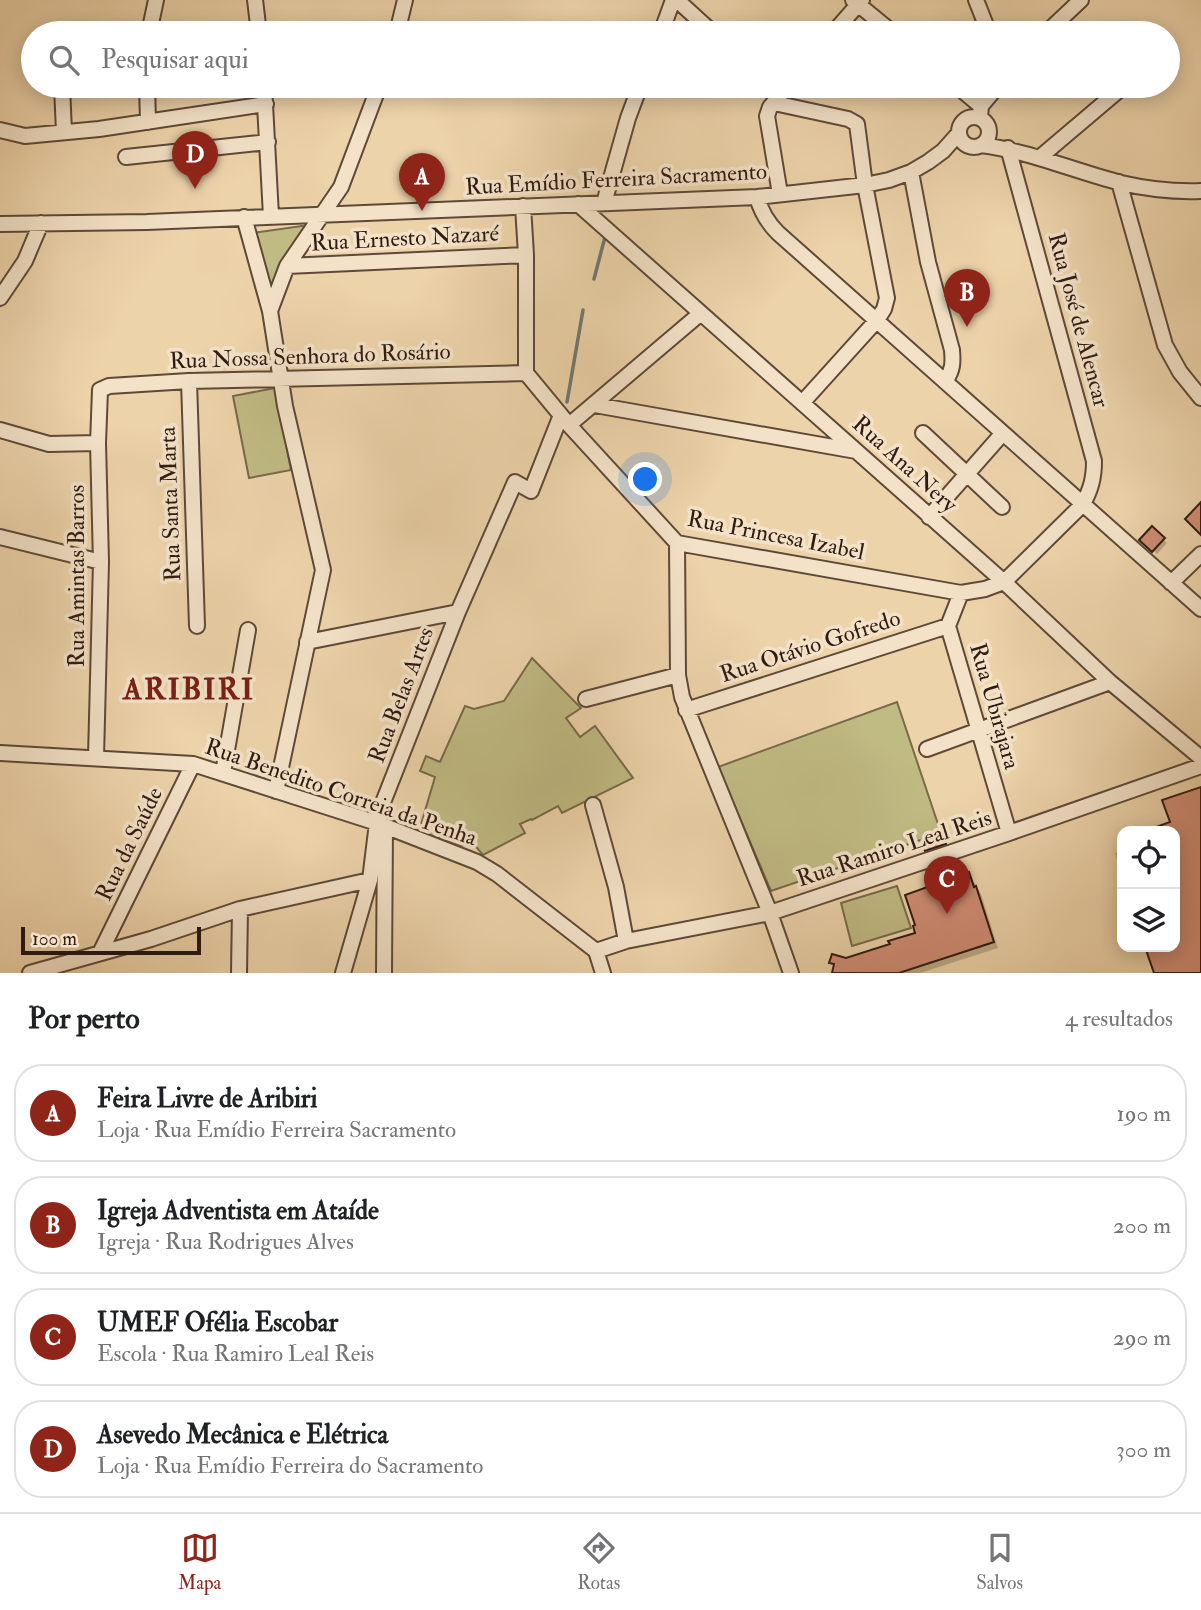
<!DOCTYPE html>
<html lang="pt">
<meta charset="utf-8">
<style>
:root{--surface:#fff;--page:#f6f6f6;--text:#202124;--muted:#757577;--line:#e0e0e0;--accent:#8f2418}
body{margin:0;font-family:"IM FELL Double Pica",serif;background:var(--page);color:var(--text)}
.controls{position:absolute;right:21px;bottom:21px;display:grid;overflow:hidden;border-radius:14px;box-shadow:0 4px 18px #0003}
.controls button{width:63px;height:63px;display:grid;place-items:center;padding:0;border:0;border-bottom:2px solid var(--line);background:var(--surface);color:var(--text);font:35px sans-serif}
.scale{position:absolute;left:21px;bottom:18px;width:180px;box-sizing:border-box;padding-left:7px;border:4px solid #2f1b12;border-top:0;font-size:19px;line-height:24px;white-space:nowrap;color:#2f1b12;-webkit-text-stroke:5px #f3e2c8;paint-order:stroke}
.you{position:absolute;left:646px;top:480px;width:24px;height:24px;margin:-18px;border:5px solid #fff;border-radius:50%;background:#1a73e8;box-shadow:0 0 0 10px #1a73e833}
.badge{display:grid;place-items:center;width:46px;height:46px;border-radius:50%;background:var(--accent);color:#fff;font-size:23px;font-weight:700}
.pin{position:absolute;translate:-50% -58px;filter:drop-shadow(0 2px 4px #0008)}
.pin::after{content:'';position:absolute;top:37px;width:24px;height:21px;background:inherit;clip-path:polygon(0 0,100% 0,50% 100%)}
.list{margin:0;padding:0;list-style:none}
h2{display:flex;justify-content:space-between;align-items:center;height:91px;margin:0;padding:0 28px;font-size:30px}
h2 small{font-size:23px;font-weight:400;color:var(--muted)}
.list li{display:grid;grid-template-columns:46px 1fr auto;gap:21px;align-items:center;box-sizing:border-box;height:98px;margin:0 14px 14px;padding:0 14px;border:2px solid var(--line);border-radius:28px}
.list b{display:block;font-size:26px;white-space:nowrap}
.list p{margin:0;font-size:23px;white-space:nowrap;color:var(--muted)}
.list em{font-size:23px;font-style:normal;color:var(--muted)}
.icon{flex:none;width:38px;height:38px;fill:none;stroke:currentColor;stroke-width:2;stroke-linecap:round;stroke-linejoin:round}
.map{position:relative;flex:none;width:1201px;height:973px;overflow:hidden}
.search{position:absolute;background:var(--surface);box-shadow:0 4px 18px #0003;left:21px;right:21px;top:21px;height:77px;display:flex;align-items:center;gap:18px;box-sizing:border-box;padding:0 24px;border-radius:38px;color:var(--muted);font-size:26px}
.sheet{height:539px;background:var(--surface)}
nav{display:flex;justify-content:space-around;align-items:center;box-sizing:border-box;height:98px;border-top:2px solid var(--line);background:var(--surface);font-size:19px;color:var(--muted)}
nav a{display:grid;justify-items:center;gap:4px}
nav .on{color:var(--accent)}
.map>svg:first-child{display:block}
</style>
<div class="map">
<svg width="1201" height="973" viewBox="0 0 1201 973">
<rect width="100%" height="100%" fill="#edd3aa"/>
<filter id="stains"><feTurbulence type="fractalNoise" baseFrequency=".00286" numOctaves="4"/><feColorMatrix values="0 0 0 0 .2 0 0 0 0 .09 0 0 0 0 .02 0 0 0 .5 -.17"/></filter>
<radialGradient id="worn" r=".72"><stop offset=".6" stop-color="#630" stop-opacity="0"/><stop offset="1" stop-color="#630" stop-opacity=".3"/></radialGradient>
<path fill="#c0ba83" stroke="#786a4a" stroke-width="2" d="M309 225 275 285 264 283 252 233Z
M275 388 291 470 249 478 233 396Z
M532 658 581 708 566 718 580 737 595 726 633 778 562 813 558 806 532 820 531 819 520 824 525 833 483 855 472 842 461 846 419 831 435 777 420 771 426 756 440 762 465 706 474 709 504 701Z
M897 702 941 833 771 891 718 767Z
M897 886 911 928 852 946 841 903Z"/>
<path fill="#0003" d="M1152 529 1167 543 1157 554 1142 540Z
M1201 788V973H1156L1147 947H1175V831H1150L1172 823Z
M944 838 946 845 928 852 926 850Z
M1122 851V873L1115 853Z
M969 874 981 894 998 948 920 973H834L836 967 831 963 892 945 917 934Z"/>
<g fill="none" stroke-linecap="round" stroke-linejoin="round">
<path stroke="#727774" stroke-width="3.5" d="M594 279 605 237
M567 402 583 310"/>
</g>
<path fill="#d08d74" stroke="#2f1b12" stroke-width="2" d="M1201 502V535L1185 519Z
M1152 526 1165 538 1152 552 1139 540Z
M1201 787V973H1154L1145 947H1175V831L1148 830 1170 822 1162 800Z
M943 834 946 844 925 851 922 841Z
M969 872 974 887 976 886 994 942 899 973H832L834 964 829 963 832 954 846 958 890 944 888 941 915 933 913 926 915 925 905 895Z"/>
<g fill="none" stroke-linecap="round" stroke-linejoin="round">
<defs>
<path id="minor" d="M255 0 259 33
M677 0 713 33
M853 0 893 33
M976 0 989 33
M149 33 156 0
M397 33 405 0
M661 33 673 0
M833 33 862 0
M1046 33 1081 0
M62 86 64 132
M147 86 148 122
M264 86 271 216
M623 86 639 88
M957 86 981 106
M774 103 848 119 857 124 865 185 887 298 884 309 877 320 802 403
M959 132a15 15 0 1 1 30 0a15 15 0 1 1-30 0Z
M980 117 981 106 998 86
M0 130 25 136 99 129 266 104
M981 145C1029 151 1074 171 1121 183 1147 189 1174 192 1201 191
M126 157 268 142
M1039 158 1124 86
M911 172 928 262 952 350C953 362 953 370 946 380
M1119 182 1165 345 1180 372 1201 398
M780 194 767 116 770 107 788 86
M757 197C761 212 767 222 778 233L1201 609
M604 203 628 118 640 86
M578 204 1004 582 1110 682 1201 758
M523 206 526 255V373
M244 217 270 311 285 406 323 570 276 791
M0 224 147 222 757 197 865 185 889 180 911 172 928 162 943 151 959 133
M287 266 526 255
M0 298 25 261 41 223
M270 311 287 266 341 187 379 86
M526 373 569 425 677 543 961 593 985 589 1004 582 1083 504C1091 489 1094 478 1094 461L1008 148
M189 381 197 626
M595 405 856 451
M569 425 701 313
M0 430 49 444 98 443
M923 433 1002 507
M929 517 1003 433
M0 537 101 562
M677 543 678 675 682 697 770 913 791 973
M1171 583 1201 554
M961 593 948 626 1009 833
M307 642 458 612
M586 699 678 675
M686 710 948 626
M927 749 1110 682
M0 753 193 764 377 823 477 862 497 874 596 951
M96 757 101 562 98 443 100 390 109 386 189 381 526 373
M223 773 248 630
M593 805 616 887 626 941
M596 951 626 941 770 913 1009 833 1201 766
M596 951 603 973
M100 953 193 764
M30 973 151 939 240 909 370 880
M239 973 240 909
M343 973 370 880 377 823 382 805 458 612 515 482 531 491 561 415
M384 973 385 826"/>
</defs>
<use href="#minor" stroke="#5e4938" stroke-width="18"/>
<use href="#minor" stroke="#f3e2c8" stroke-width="14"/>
</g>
<g text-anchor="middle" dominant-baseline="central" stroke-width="7" stroke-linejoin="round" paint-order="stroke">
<g font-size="23" fill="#2f1b12" stroke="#f3e2c8">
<text transform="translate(616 179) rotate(-3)">Rua Emídio Ferreira Sacramento</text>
<text transform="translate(405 238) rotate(-3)">Rua Ernesto Nazaré</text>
<text transform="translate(1079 320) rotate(75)">Rua José de Alencar</text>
<text transform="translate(310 356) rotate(-2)">Rua Nossa Senhora do Rosário</text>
<text transform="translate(905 464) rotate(42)">Rua Ana Nery</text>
<text transform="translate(170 504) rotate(-92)">Rua Santa Marta</text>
<text transform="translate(776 535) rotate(11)">Rua Princesa Izabel</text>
<text transform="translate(76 576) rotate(-90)">Rua Amintas Barros</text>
<text transform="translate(810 646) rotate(-18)">Rua Otávio Gofredo</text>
<text transform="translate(401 695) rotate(-69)">Rua Belas Artes</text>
<text transform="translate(995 706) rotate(74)">Rua Ubirajara</text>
<text transform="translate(341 792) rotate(19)">Rua Benedito Correia da Penha</text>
<text transform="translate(129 844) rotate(-64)">Rua da Saúde</text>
<text transform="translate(894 848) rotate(-18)">Rua Ramiro Leal Reis</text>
</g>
<g font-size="30" font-weight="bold" letter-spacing="2" fill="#7a1f14" stroke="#f3e2c8">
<text x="189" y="689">ARIBIRI</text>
</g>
</g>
<rect width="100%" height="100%" filter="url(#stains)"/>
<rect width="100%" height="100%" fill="url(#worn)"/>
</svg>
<div class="controls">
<button><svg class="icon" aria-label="locate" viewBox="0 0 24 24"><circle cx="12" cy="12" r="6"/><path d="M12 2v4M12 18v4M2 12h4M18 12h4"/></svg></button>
<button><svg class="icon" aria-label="layers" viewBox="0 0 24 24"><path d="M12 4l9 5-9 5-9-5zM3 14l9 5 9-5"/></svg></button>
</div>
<div class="scale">100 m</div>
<div class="you"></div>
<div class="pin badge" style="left:422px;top:211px">A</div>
<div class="pin badge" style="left:967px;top:327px">B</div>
<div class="pin badge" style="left:947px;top:914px">C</div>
<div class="pin badge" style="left:195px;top:189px">D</div>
<div class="search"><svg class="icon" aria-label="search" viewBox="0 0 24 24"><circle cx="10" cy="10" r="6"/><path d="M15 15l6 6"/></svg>Pesquisar aqui</div>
</div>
<section class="sheet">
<h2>Por perto<small>4 resultados</small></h2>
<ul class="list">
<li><span class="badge">A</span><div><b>Feira Livre de Aribiri</b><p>Loja · Rua Emídio Ferreira Sacramento</p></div><em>190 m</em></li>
<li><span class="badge">B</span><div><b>Igreja Adventista em Ataíde</b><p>Igreja · Rua Rodrigues Alves</p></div><em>200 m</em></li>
<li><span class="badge">C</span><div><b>UMEF Ofélia Escobar</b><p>Escola · Rua Ramiro Leal Reis</p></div><em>290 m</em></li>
<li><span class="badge">D</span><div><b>Asevedo Mecânica e Elétrica</b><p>Loja · Rua Emídio Ferreira do Sacramento</p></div><em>300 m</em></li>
</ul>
</section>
<nav>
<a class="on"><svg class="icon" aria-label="map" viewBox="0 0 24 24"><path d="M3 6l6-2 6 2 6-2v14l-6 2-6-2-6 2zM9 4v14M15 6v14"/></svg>Mapa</a>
<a><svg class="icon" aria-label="directions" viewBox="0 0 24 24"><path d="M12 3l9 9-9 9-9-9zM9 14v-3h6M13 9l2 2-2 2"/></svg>Rotas</a>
<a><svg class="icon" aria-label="saved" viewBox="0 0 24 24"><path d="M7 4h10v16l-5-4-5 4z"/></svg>Salvos</a>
</nav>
